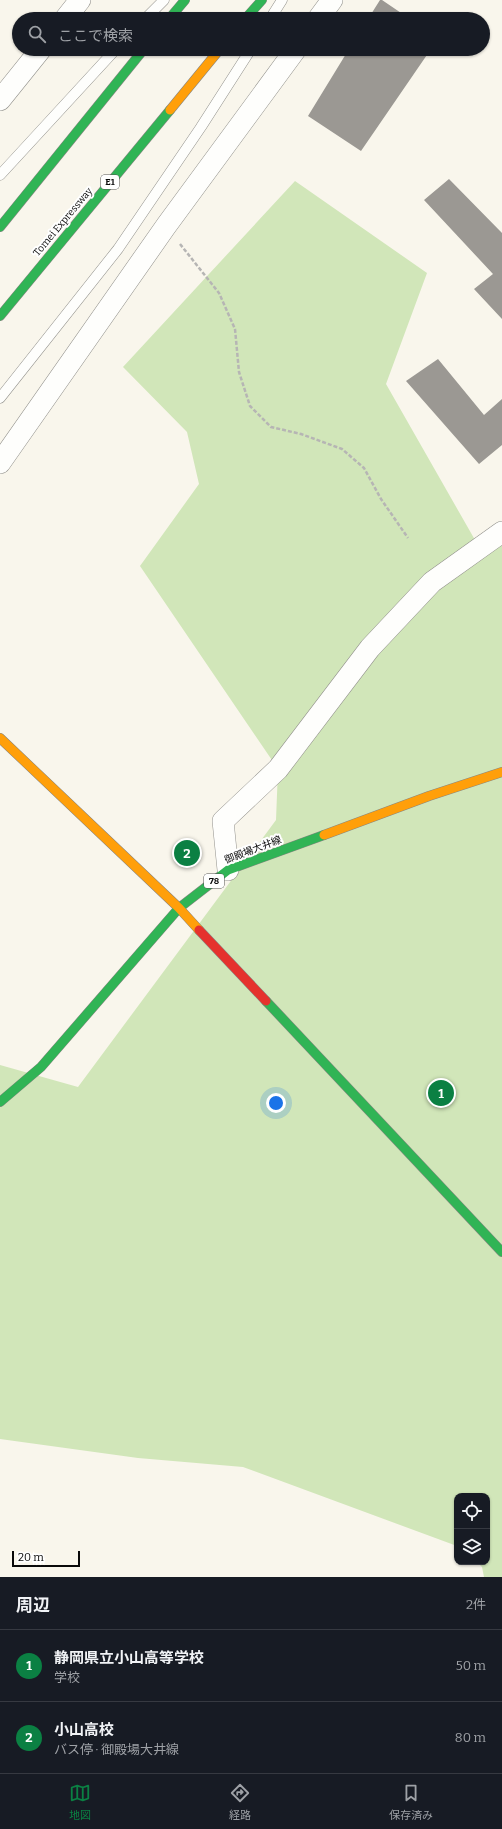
<!DOCTYPE html>
<html lang="ja">
<meta charset="utf-8">
<style>
:root{--surface:#171b24;--page:#242831;--text:#f1f3f6;--muted:#9ea1a6;--line:#363941;--accent:#0b8043}
body{margin:0;font-family:Bitter,"Noto Sans JP",serif;background:var(--page);color:var(--text)}
.controls{position:absolute;right:12px;bottom:12px;display:grid;overflow:hidden;border-radius:8px;box-shadow:0 1px 3px #0004}
.controls button{width:36px;height:36px;display:grid;place-items:center;padding:0;border:0;border-bottom:1px solid var(--line);background:var(--surface);color:var(--text);font:20px sans-serif}
.scale{position:absolute;left:12px;bottom:10px;width:68px;box-sizing:border-box;padding-left:4px;border:2px solid #090909;border-top:0;font-size:11px;line-height:14px;white-space:nowrap;color:#090909;-webkit-text-stroke:3px #fff;paint-order:stroke}
.you{position:absolute;left:276px;top:1103px;width:14px;height:14px;margin:-10px;border:3px solid #fff;border-radius:50%;background:#1a73e8;box-shadow:0 0 0 6px #1a73e833}
.badge{display:grid;place-items:center;width:26px;height:26px;border-radius:50%;background:var(--accent);color:#fff;font-size:13px;font-weight:700}
.pin{position:absolute;translate:-50% -50%;border:2px solid #fff;box-shadow:0 1px 4px #0006}
.list{margin:0;padding:0;list-style:none}
h2{display:flex;justify-content:space-between;align-items:center;height:52px;margin:0;padding:0 16px;font-size:17px}
h2 small{font-size:13px;font-weight:400;color:var(--muted)}
.list li{display:grid;grid-template-columns:26px 1fr auto;gap:12px;align-items:center;box-sizing:border-box;height:72px;padding:0 16px;border-top:1px solid var(--line)}
.list b{display:block;font-size:15px;white-space:nowrap}
.list p{margin:0;font-size:13px;white-space:nowrap;color:var(--muted)}
.list em{font-size:13px;font-style:normal;color:var(--muted)}
.icon{flex:none;width:22px;height:22px;fill:none;stroke:currentColor;stroke-width:2;stroke-linecap:round;stroke-linejoin:round}
.map{position:relative;flex:none;width:502px;height:1577px;overflow:hidden}
.search{position:absolute;background:var(--surface);box-shadow:0 1px 3px #0004;left:12px;right:12px;top:12px;height:44px;display:flex;align-items:center;gap:10px;box-sizing:border-box;padding:0 14px;border-radius:22px;color:var(--muted);font-size:15px}
.sheet{height:196px;background:var(--surface)}
nav{display:flex;justify-content:space-around;align-items:center;box-sizing:border-box;height:56px;border-top:1px solid var(--line);background:var(--surface);font-size:11px;color:var(--muted)}
nav a{display:grid;justify-items:center;gap:2px}
nav .on{color:var(--accent)}
.map>svg:first-child{display:block}
</style>
<div class="map">
<svg width="502" height="1577" viewBox="0 0 502 1577">
<rect width="100%" height="100%" fill="#f9f6ec"/>
<path fill="#d1e6b9" d="M295 181 427 273 386 384 479 547 502 528V1577H484L482 1567 477 1562H487V1496H457V1546L243 1467 138 1458 0 1439V1065L78 1087 276 820 278 769 140 566 199 484 187 432 123 367Z"/>
<path fill="#9b9893" d="M380 0H382L410 19H368Z
M349 49H431L361 151 308 116Z
M449 179 502 233V319L474 289 493 274 424 200Z
M438 359 484 415 502 399V445L479 464 406 381Z"/>
<g fill="none" stroke-linecap="round" stroke-linejoin="round">
<defs>
<path id="lane" d="M145 19 164 0
M270 19 282 0
M0 175 116 49
M0 398 118 249 201 127 251 49"/>
<path id="street" d="M65 19 80 0
M318 19 332 0
M0 100 41 49
M0 463 166 226 296 49
M228 870 223 821 278 769 370 648 432 582 502 532"/>
<path id="fast" d="M169 19 185 0
M245 19 262 0
M0 227 144 49
M0 316 170 110
M266 1001 502 1252
M0 1102 41 1067 179 908 228 870 324 835"/>
<path id="slow" d="M170 110 220 49
M0 738 179 908 199 930
M324 835 429 796 502 772"/>
<path id="jam" d="M199 930 266 1001"/>
</defs>
<use href="#lane" stroke="#91908b" stroke-width="11"/>
<use href="#street" stroke="#91908b" stroke-width="22"/>
<use href="#fast" stroke="#888682" stroke-width="10"/>
<use href="#slow" stroke="#888682" stroke-width="10"/>
<use href="#jam" stroke="#888682" stroke-width="10"/>
<path stroke="#b6b5b4" stroke-width="2.5" stroke-dasharray="4 2" stroke-linecap="butt" d="M180 244 219 293 235 329 239 372 250 406 271 427 301 434 342 449 364 468 381 499 408 538"/>
<use href="#lane" stroke="#fefefc" stroke-width="10"/>
<use href="#street" stroke="#fefefc" stroke-width="21"/>
<use href="#fast" stroke="#30b455" stroke-width="9"/>
<use href="#slow" stroke="#ff9f0a" stroke-width="9"/>
<use href="#jam" stroke="#e5322d" stroke-width="9"/>
</g>
<g text-anchor="middle" dominant-baseline="central" stroke-width="4" stroke-linejoin="round" paint-order="stroke">
<g fill="#fff" stroke="#535353" stroke-width="1">
<rect x="101" y="175" width="18" height="14" rx="3"/>
<rect x="204" y="874" width="20" height="14" rx="3"/>
</g>
<g font-size="9" font-weight="bold" fill="#090909">
<text x="110" y="182">E1</text>
<text x="214" y="881">78</text>
</g>
<g font-size="10" fill="#090909" stroke="#fff">
<text transform="translate(63 222) rotate(-50)">Tomei Expressway</text>
<text transform="translate(253 850) rotate(-21)">御殿場大井線</text>
</g>
</g>
</svg>
<div class="controls">
<button><svg class="icon" aria-label="locate" viewBox="0 0 24 24"><circle cx="12" cy="12" r="6"/><path d="M12 2v4M12 18v4M2 12h4M18 12h4"/></svg></button>
<button><svg class="icon" aria-label="layers" viewBox="0 0 24 24"><path d="M12 4l9 5-9 5-9-5zM3 14l9 5 9-5"/></svg></button>
</div>
<div class="scale">20 m</div>
<div class="you"></div>
<div class="pin badge" style="left:441px;top:1093px">1</div>
<div class="pin badge" style="left:187px;top:853px">2</div>
<div class="search"><svg class="icon" aria-label="search" viewBox="0 0 24 24"><circle cx="10" cy="10" r="6"/><path d="M15 15l6 6"/></svg>ここで検索</div>
</div>
<section class="sheet">
<h2>周辺<small>2件</small></h2>
<ul class="list">
<li><span class="badge">1</span><div><b>静岡県立小山高等学校</b><p>学校</p></div><em>50 m</em></li>
<li><span class="badge">2</span><div><b>小山高校</b><p>バス停 · 御殿場大井線</p></div><em>80 m</em></li>
</ul>
</section>
<nav>
<a class="on"><svg class="icon" aria-label="map" viewBox="0 0 24 24"><path d="M3 6l6-2 6 2 6-2v14l-6 2-6-2-6 2zM9 4v14M15 6v14"/></svg>地図</a>
<a><svg class="icon" aria-label="directions" viewBox="0 0 24 24"><path d="M12 3l9 9-9 9-9-9zM9 14v-3h6M13 9l2 2-2 2"/></svg>経路</a>
<a><svg class="icon" aria-label="saved" viewBox="0 0 24 24"><path d="M7 4h10v16l-5-4-5 4z"/></svg>保存済み</a>
</nav>
